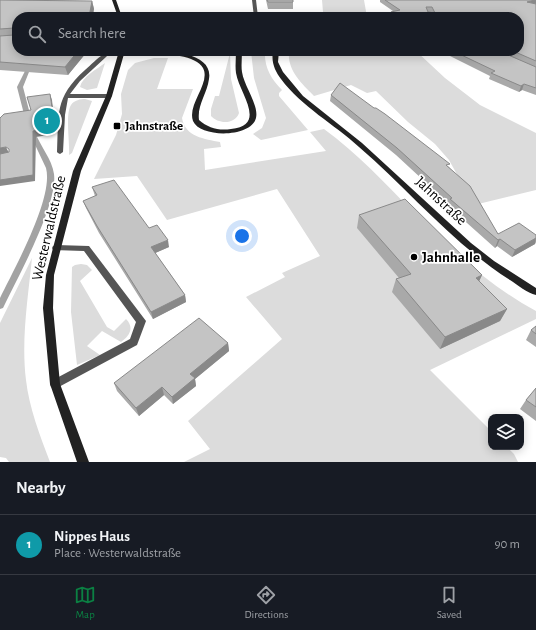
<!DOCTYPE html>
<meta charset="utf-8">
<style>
:root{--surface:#171b24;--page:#242831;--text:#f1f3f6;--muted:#9ea1a6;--line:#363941;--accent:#0b8043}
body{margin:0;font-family:"Alegreya Sans",sans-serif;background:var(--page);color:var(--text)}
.controls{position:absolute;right:12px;bottom:12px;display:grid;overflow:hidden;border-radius:8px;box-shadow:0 2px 10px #0003}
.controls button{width:36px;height:36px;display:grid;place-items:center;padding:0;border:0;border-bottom:1px solid var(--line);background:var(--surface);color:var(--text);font:20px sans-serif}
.you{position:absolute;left:242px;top:236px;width:14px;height:14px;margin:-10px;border:3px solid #fff;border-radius:50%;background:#1a73e8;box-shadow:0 0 0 6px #1a73e833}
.badge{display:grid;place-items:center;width:26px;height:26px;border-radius:50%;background:var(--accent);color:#fff;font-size:13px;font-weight:700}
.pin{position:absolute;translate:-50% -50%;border:2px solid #fff;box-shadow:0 1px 4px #0006}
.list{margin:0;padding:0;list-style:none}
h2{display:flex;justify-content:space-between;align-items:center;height:52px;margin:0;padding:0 16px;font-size:17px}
h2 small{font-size:13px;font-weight:400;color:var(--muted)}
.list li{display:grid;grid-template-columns:26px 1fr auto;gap:12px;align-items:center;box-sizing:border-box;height:60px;padding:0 16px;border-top:1px solid var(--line)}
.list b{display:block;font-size:15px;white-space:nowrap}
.list p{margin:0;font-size:13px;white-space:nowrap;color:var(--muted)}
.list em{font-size:13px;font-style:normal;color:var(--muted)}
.icon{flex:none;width:22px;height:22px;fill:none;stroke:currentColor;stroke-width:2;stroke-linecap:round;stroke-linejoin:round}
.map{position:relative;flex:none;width:536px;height:462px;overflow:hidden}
.search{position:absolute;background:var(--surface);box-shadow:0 2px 10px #0003;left:12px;right:12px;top:12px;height:44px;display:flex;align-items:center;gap:10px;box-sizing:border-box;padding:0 14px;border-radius:16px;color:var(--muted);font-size:15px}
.sheet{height:112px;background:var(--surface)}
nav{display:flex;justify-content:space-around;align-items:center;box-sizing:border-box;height:56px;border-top:1px solid var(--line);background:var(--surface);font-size:11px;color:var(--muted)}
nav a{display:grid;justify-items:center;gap:2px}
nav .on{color:var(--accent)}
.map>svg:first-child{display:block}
</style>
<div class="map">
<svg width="536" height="462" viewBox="0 0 536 462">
<rect width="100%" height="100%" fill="#fff"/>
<path fill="#dcdcdc" d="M322 0H364L367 17H281L263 13 323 12Z
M251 51H265C264 67 271 79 282 90L279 93V96L308 130 261 140 253 134 262 128 266 118 254 78Z
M289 51H416L445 78 480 105 536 133V190L474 205 449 160 435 144 408 122 376 91 367 93 351 85 314 96C301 83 287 70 289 51Z
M230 53 231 79 239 113C235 125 218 124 211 116V109L215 96H219Z
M154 58H168L157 89H193L182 118C185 137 205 139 220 142L221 147 204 149 205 170 326 151 310 132 324 129C357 153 384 182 413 212 448 248 491 287 536 311V319L430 370 491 431V447H507L514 454 518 462H184L210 449 188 421 282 339 246 297 285 277 282 273 320 256 277 189 167 220 137 176 94 179 116 135 122 114 121 94 128 70 135 63Z
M105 63 97 88 87 90 80 87C82 77 97 69 105 63Z
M85 99 92 101 72 153 69 155C70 143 65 114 71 105 74 100 81 99 85 99Z
M32 258C28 298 21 340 26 380 29 407 40 436 50 462H9L6 458 0 457V323Z
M81 264 87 265 92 270 80 281 107 327 114 331 126 319C135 328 129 336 121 342L102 331 87 346 100 355 77 365 71 312 72 267 75 265Z"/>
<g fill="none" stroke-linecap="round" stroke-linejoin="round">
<path fill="#a3a3a3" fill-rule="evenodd" d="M31 65 35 66 29 72 23 87 31 118 28 120 25 118 17 87 25 71Z
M32 130 35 132C40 146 52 159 54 174 58 204 18 277 4 306L3 308 0 309V298C14 269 54 198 46 168L29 132Z"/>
<path fill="#555" fill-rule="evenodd" d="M104 54 107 56 106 57 80 81 70 94H109L112 96 109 98H68L65 115 63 152 60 154 58 153 57 152C59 114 54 98 85 70 91 65 97 58 104 54Z"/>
<path fill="#555" fill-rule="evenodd" d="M252 0H256L258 17H254Z
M56 245 89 246 146 321 137 345 55 389 51 387 50 384 51 381 130 339 136 322 84 251 53 250 52 248 53 246Z"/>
<path fill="#222" fill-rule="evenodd" d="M112 0H116L122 17H118Z
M119 51C140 51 215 45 209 79 207 94 197 105 199 120 208 128 219 131 231 129 268 125 239 93 236 73 235 66 236 58 236 51H242C242 58 241 66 242 72 244 86 259 105 256 118 251 138 200 138 193 121 187 104 211 83 203 68 194 51 141 53 124 54L112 96 81 171 54 275 53 308 60 384 89 462H77L50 384 43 308 46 275 73 171 106 96Z
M273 51H279L278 62 283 72 303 96 362 143 471 243 494 261 536 288V295C527 293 518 285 510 280 453 244 410 191 359 147 334 124 302 107 281 79 275 71 271 62 273 51Z"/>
</g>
<path fill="#a9a9a9" d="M0 0 92 1 94 9 17 51H86V53L68 75 0 70Z
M266 0H293V9H268Z
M380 0H536V95L522 90 519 92 489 79 490 76 440 51H519V17H388V15H390L391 12 393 11 380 2Z
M331 95 449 167 498 234 536 235V242L535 244 512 257 497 246 495 248 448 206 449 204 396 155 330 101Z
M92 187 149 228 169 247 155 253 185 295 186 302 153 319 99 233 86 208 83 201 95 196Z
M359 215 482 275 479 281 507 309 500 321 440 349 392 292 396 279 399 278 357 228Z
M536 326V347L526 340 531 330Z
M228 343 229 351 195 379 196 386 173 404 164 395 139 416 117 391 114 383Z
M536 388V421L520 409 526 400Z"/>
<path fill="#898989" d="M535 0H536V4L527 2Z
M92 1 94 9 93 17H89Z
M78 51H86V53L68 75 65 67Z
M524 84 522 90 519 92 521 86Z
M50 94 52 100 55 126H54V134L36 137 35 181 0 186V180L33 131Z
M6 147 9 153 0 155V148Z
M536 238 535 244 512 257 515 250Z
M500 239 497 246 495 248 498 240Z
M168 240 169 247 153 254 151 247Z
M482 275 476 288V278Z
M185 295 186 302 153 319 151 312Z
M507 309 500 321 440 349 445 337Z
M228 343 229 351 195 379 196 386 173 404 172 397 190 374Z
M162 387 164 395 139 416 136 408Z"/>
<path fill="#c4c4c4" stroke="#898989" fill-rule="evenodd" d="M0 0 92 1 89 17H17V51H78L65 67 0 62V36L14 35 16 30 14 28 0 29Z
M267 0H293V2H268Z
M385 0H535L527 2 536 4V61L513 51H519V17H391L388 15 395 14 391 12 400 10ZM426 7H432L435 13 428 12Z
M453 51H499L536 67V88L524 84 521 86 491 73 495 71Z
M340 83 374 108H376L385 114 450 164 446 165 470 186 498 234 519 223 536 235V238L515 250 500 239 498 240 450 199 452 198 397 148 331 95Z
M50 94 54 120 52 121V128L33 131V175L0 180V154L9 152V149L6 147 0 148V118L4 114 31 110 27 97Z
M114 180 149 228 157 225 168 240 151 247 185 295 151 312 97 226 83 201 97 195 92 187Z
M405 199 482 275 476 278 507 309 445 337 396 279 411 274 359 215Z
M199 318 228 343 190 374 195 378 172 397 162 387 136 408 114 383Z
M536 326V334L531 330Z
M536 388V407L526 400Z"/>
<g fill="#000" stroke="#fff" stroke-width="1.5">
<rect x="113" y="122" width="8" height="8" rx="2"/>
<circle cx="414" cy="257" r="4"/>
</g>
<g text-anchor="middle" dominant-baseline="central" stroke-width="3.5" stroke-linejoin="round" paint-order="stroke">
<g font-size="13" font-weight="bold" fill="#000" stroke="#fff" text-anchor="start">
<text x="125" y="126">Jahnstraße</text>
</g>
<g font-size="15" fill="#000" stroke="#fff">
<text transform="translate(441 201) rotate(43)">Jahnstraße</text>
<text transform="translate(49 228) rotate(-77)">Westerwaldstraße</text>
</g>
<g font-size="15" font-weight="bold" fill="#000" stroke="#fff" text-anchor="start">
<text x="422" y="257">Jahnhalle</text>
</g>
</g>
</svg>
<div class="controls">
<button><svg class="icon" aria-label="layers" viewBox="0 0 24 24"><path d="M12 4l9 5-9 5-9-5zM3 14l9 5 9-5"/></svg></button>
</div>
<div class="you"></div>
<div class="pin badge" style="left:47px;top:121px;background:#0f9aa8">1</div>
<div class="search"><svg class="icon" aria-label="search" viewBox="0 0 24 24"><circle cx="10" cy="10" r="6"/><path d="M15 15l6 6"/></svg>Search here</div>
</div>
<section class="sheet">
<h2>Nearby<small></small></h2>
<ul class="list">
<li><span class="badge" style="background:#0f9aa8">1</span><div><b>Nippes Haus</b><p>Place · Westerwaldstraße</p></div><em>90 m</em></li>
</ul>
</section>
<nav>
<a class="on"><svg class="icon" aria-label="map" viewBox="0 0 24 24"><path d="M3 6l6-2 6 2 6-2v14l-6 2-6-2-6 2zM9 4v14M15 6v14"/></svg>Map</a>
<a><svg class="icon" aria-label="directions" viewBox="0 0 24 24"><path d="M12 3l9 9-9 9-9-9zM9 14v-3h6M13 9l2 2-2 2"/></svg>Directions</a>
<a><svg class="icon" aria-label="saved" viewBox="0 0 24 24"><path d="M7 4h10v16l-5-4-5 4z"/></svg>Saved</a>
</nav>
